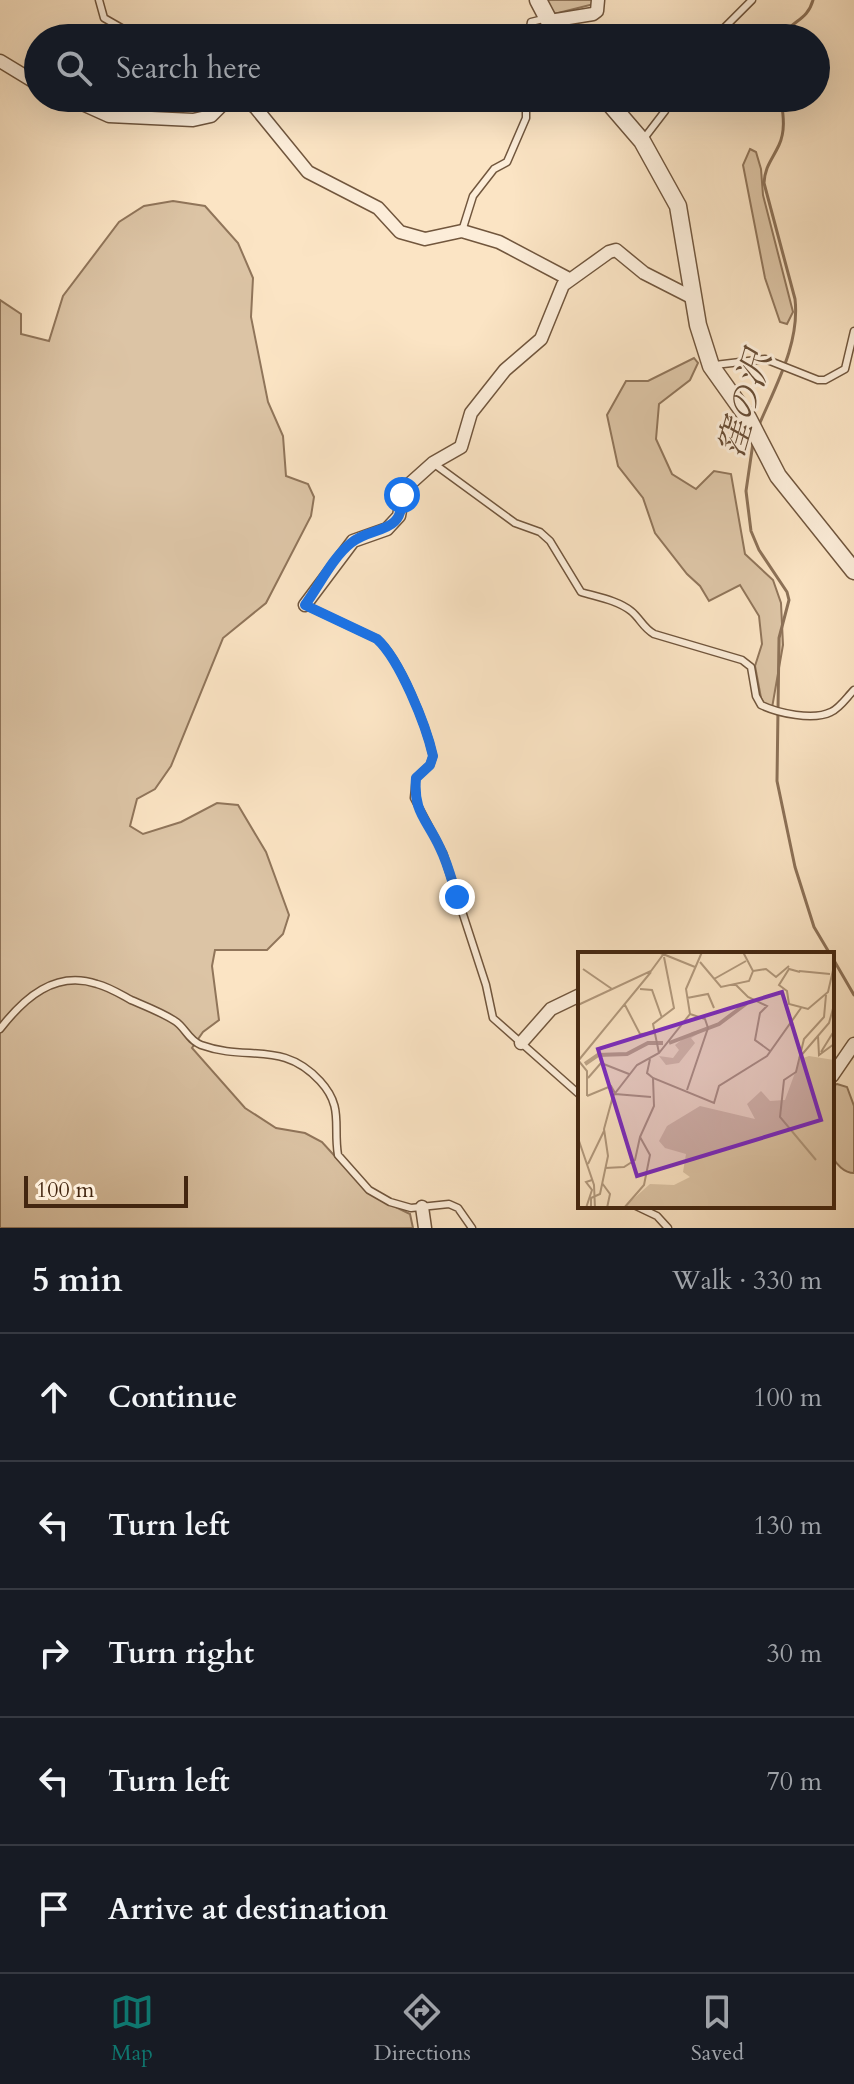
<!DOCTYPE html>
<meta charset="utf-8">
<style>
:root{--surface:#171b24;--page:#20242c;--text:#f1f3f6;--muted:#9ea1a6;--line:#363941;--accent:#0f766e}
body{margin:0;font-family:Cardo,"Noto Serif JP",serif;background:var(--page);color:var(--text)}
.scale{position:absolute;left:24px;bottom:20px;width:164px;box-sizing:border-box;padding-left:8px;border:4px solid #432610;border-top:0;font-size:22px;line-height:28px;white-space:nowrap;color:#432610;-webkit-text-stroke:6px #fcedd9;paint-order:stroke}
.stop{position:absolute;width:24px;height:24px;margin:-18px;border:6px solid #1a73e8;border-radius:50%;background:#fff}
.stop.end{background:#1a73e8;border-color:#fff;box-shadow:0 2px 8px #0008}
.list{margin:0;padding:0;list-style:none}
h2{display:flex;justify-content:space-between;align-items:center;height:104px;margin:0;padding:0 32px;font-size:34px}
h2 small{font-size:26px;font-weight:400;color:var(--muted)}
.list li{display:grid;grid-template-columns:52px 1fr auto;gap:24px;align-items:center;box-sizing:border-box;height:128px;padding:0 32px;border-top:2px solid var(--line)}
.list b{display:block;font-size:30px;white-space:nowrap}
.list em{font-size:26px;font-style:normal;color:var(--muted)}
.icon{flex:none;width:44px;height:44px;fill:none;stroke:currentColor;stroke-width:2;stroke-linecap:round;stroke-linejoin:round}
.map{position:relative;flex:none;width:854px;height:1228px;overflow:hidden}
.search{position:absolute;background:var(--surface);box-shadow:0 8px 32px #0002;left:24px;right:24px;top:24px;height:88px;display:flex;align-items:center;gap:20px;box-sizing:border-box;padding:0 28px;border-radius:44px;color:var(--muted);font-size:30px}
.sheet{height:744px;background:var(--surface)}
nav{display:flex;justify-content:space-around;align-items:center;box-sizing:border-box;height:112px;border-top:2px solid var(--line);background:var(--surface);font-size:22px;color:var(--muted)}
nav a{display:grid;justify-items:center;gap:4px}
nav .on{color:var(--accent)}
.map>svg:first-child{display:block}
</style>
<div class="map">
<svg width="854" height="1228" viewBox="0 0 854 1228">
<rect width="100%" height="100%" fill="#fbe4c4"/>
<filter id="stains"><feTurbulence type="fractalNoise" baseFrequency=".0025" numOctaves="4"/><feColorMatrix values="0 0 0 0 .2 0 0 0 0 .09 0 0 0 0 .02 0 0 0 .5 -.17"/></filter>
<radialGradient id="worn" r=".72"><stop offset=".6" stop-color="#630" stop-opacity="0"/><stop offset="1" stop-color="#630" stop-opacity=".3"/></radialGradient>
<path fill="#dcc4a5" stroke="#90755a" stroke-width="2" d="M547 0H594V4L554 14Z
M750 149 756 152 761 169 763 195 793 312 787 324 780 322 765 278 743 165Z
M173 201 205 206 238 243 253 278 251 317 268 402 283 436 286 476 308 484 314 497 311 516 266 603 223 638 171 766 155 789 137 799 130 826 143 834 181 822 217 803 238 805 266 852 289 915 283 934 267 950H215L212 966 219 1020 203 1032 192 1048 245 1108 276 1128 305 1133 322 1142 352 1175 385 1202 410 1214 413 1228H0V300L21 314V334L49 341 63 296 119 222 144 206Z
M694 358 698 363 690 380 659 404 656 439 672 474 696 489 714 471 731 474 745 554 773 580 781 603 783 645 772 708 767 709 761 698 755 666 762 644 759 616 740 585 709 601 700 586 687 574 655 533 643 498 618 466 607 415 626 381H648Z
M837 1084 847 1087 854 1106V1173C844 1173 836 1164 832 1156V1086Z"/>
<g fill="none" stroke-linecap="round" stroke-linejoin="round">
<path stroke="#8c7157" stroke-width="3" d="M783 38C790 20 807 22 813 0
M759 425C776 385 800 343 795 299L764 183C765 166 772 160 779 145 786 130 783 114 781 98
M753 443 746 491 751 531 759 550 787 592 789 600 779 638 777 781 795 867 814 927 830 954
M832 957 854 995"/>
<defs>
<path id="service" d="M99 0 104 18 139 38
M528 38 531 22 547 18
M714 38 752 0
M642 141 665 111 669 98
M462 231 473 196 494 169 507 162 526 118V98
M715 365 765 359 818 380H825L845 369 854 331
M433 463 515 523 540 532 550 541 581 592C597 597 617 600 631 611 640 618 643 628 654 634L742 660 751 667 756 696 761 705C778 713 813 721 831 712 840 708 847 697 854 690
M305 605 377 639C400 659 426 725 433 756L430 765 416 778 414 798 443 853 486 985 493 1018 580 1095
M0 1029C24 998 55 970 97 984 109 987 120 994 131 1000 145 1006 161 1012 175 1021 185 1027 188 1040 201 1045 248 1062 282 1040 320 1081 344 1107 333 1125 338 1155L369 1190 390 1202 411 1208 449 1204 458 1208 472 1228
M636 1206 657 1216 668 1228"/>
<path id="minor" d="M550 21 593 14 597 11 598 0
M0 61 38 84
M69 98 109 116 193 120 211 116 229 98
M242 98 255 107 308 172 378 208 400 232 425 239 462 231 499 242 569 279
M305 605 353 541 387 529 399 516 404 489 433 463 461 447 471 413 505 370 541 339 563 285 609 252 616 250 644 273 695 299
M521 1043 551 1009 580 995
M832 1076 854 1044
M422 1207 425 1228"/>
<path id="tertiary" d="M538 0 558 38
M605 98 642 141 678 206 698 325 711 366 748 418 778 476 854 571"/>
</defs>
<use href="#service" stroke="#71563d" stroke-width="9"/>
<use href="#minor" stroke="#71563d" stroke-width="15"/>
<use href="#tertiary" stroke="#71563d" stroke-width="19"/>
<use href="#service" stroke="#fcedd9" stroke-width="6"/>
<use href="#minor" stroke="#fcedd9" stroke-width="12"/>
<use href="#tertiary" stroke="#fcedd9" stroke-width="16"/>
</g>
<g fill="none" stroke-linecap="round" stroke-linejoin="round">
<path stroke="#1a73e8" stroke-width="10" d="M402 495C404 536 373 525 351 543 332 558 319 586 305 605L377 639C400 660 426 725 433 756L430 765 416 778C413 813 427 819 440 848 448 864 452 881 457 897"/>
</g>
<g text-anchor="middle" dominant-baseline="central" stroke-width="6" stroke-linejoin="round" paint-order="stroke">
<g font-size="36" font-style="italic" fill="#674c34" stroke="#fcedd9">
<text transform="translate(745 404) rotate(-74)">窪の沢</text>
</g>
</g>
<g transform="translate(578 952)">
<rect width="256" height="256" fill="#fbe4c4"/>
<path d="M130 76 113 86 117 91 101 111 88 113 81 104 95 106 101 98 97 93 114 80ZM231 104 256 108V256H45L72 232 96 233 112 225 105 220 108 202 87 196 81 189 89 174 122 154 177 167 169 152 183 139 192 149 207 148 222 107Z" fill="#dcc4a5"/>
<path fill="none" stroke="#bca387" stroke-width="4" d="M91 91 141 72 169 51M7 112 20 103 49 102 70 91H85"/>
<path fill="none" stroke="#b1987c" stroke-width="2" d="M80 0 117 15M122 10 143 35 171 29 175 19 165 0M5 17 34 37M175 19 188 17 198 25 211 14M221 19 252 22M222 20 211 17 201 33 209 39 211 52 230 57 250 40 256 14M136 27 168 9M157 32 170 45 189 54 182 61 177 88 192 99M62 37 74 38 84 66M109 46 130 42 136 56M0 53 73 19 87 0M47 53 62 82 76 81M240 84 241 103 256 92M243 100 256 79M81 101 75 72 96 56 86 5M221 106 251 71 256 53M72 107 69 121 75 126 136 151 141 134 189 104 223 56M0 108 9 119V144M0 109 73 20M10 126 23 111 51 122M109 138 130 76 127 67 112 62M37 142 73 145M9 144 33 134 37 141M0 186 16 233 17 256M238 208 202 165 206 128 218 120 226 87 246 65 248 43M10 212 26 179M27 216 46 215 57 208 62 185M24 231 32 242 29 256M8 256 14 238 8 230 14 228M13 256V246L22 242 30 204 26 177 35 144 59 113 81 101 112 62 108 37 124 0M46 256 66 233 72 203 62 185 76 154 75 126"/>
<path fill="#7b2cbf" fill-opacity="0.15" stroke="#7b2cbf" stroke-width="4" d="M204 40 243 168 59 224 20 97Z"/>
<rect width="256" height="256" fill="none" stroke="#432610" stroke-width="4"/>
</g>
<rect width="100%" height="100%" filter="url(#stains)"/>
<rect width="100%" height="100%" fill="url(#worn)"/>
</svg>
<div class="scale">100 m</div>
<div class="stop" style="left:402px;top:495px"></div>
<div class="stop end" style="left:457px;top:897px"></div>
<div class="search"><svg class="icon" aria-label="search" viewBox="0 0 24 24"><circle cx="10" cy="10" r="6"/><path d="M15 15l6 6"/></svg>Search here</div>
</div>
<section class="sheet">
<h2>5 min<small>Walk · 330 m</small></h2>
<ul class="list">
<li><svg class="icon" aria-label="ahead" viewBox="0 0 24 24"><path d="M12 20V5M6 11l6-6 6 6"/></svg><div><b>Continue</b></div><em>100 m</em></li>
<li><svg class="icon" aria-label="left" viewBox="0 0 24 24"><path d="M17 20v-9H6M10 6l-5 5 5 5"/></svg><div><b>Turn left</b></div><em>130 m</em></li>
<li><svg class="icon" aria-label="right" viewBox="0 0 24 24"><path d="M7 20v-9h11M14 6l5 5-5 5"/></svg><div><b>Turn right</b></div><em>30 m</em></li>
<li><svg class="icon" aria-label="left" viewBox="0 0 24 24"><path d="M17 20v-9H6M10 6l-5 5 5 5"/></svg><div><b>Turn left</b></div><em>70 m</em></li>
<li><svg class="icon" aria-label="arrive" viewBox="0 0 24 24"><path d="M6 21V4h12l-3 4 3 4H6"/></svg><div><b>Arrive at destination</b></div></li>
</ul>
</section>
<nav>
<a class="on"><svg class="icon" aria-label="map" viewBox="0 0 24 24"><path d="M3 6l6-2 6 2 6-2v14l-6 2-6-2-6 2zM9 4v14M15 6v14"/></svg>Map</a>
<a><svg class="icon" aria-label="directions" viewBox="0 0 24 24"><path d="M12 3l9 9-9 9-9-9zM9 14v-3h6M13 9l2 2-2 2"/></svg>Directions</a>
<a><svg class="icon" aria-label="saved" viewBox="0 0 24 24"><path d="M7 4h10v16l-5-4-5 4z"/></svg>Saved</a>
</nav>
